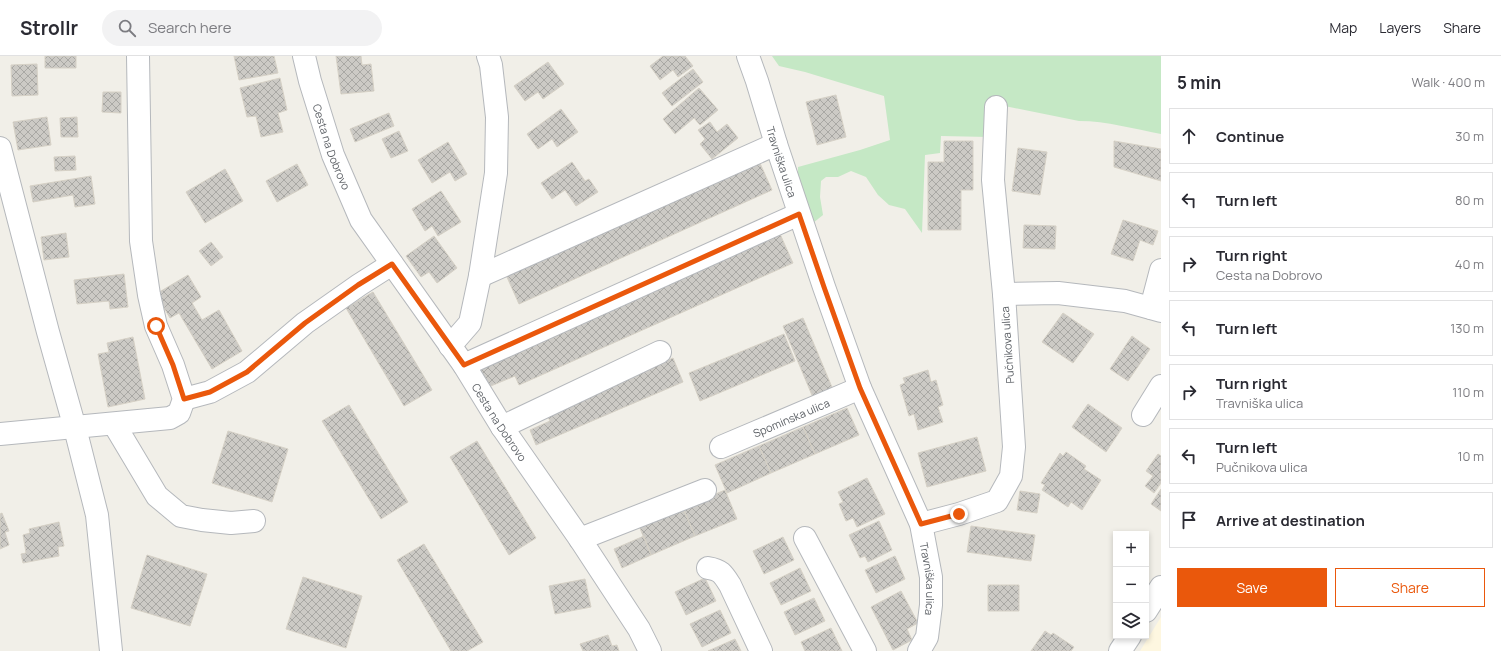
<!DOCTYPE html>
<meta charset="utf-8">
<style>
:root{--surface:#fff;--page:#f2f2f3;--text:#2b2b33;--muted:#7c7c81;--line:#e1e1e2;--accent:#ea580c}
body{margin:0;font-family:Manrope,sans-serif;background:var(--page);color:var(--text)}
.controls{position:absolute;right:12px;bottom:12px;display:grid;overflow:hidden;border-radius:0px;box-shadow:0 2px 6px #0003}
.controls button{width:36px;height:36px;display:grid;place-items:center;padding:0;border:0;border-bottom:1px solid var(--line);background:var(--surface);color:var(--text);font:20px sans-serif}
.stop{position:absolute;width:12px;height:12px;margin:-9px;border:3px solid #ea580c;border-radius:50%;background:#fff}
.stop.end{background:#ea580c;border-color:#fff;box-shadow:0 1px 4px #0008}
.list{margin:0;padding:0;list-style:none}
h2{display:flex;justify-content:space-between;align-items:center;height:52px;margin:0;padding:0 16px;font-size:17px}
h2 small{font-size:13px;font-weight:400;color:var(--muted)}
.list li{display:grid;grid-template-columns:26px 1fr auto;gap:12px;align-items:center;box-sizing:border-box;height:56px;margin:0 8px 8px;padding:0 8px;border:1px solid var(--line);border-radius:0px}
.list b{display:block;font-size:15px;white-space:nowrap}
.list p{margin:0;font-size:13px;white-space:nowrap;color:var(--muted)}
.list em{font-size:13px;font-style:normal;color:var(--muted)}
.actions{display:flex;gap:8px;padding:12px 16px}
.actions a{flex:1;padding:9px 0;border:1px solid var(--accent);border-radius:0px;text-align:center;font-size:14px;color:var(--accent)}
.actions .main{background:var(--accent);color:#fff}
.icon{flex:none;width:22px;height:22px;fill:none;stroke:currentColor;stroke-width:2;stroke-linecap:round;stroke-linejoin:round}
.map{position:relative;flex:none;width:1161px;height:595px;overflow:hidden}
header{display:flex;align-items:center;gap:24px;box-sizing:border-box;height:56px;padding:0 20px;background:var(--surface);border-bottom:1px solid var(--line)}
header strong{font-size:19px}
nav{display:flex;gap:22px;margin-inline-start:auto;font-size:14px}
.search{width:280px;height:36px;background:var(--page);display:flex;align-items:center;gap:10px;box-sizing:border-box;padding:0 14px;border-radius:22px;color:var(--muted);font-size:15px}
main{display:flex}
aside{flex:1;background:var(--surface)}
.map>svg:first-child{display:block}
</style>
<header>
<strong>Strollr</strong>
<div class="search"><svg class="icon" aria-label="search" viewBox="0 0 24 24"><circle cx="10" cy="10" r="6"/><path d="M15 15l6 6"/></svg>Search here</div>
<nav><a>Map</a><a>Layers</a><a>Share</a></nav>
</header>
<main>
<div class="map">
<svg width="1161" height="595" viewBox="0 0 1161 595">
<defs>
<pattern id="building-cross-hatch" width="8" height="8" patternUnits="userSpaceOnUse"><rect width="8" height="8" fill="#cccac5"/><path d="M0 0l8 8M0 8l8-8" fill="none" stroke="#a9a8a4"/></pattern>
</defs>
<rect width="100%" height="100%" fill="#f1efe8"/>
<path fill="#fef7e0" d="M1161 561V595H1140Z"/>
<path fill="#c5e8c5" d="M772 0H1161V78C1134 73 1107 65 1079 65L990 47 989 81 941 80 940 97 925 99 922 177 905 153 889 149 878 139 866 121 851 115 838 121H826L821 125 820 141 823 159 813 167 798 120V111L860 94 890 84 884 40 805 16 779 10Z"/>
<path fill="url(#building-cross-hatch)" stroke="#d6d1c6" d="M45 0H76V12H45Z
M234 0H274L278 17 239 24Z
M336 0H361L362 9 371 8 374 35 341 38Z
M663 0H685L693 10 678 21 673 14 660 24 650 10Z
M548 6 564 28 543 43 538 36 525 45 514 30Z
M37 8 38 39 12 40 11 9Z
M693 13 703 26 672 50 662 37Z
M280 22 287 54 278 57 283 76 261 81 256 60 247 61 240 32Z
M699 32 718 54 700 69 694 62 675 78 663 63Z
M103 36H121V57L102 56Z
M836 39 846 81 817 89 806 46Z
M561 53 578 76 557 91 552 83 538 93 527 78Z
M389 57 394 70 355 86 350 73Z
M47 61 51 89 18 94 13 66Z
M77 61 78 81H61L60 62Z
M710 66 717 76 727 68 738 82 712 103 700 88 705 83 698 74Z
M399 75 408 95 391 102 382 83Z
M944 85H973V134H961V174H928V106H944Z
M1114 85 1161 93V125L1114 111Z
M448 86 467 118 455 125 450 116 432 127 418 104Z
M1018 92 1047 96 1040 139 1012 135Z
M75 100 76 114 55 115 54 101Z
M759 105 772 134 519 248 506 219Z
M572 106 585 125 589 123 598 136 576 150 565 134 552 143 541 127Z
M297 108 308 129 277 146 266 125Z
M225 113 243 145 205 167 186 136Z
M91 120 95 148 75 151 73 139 33 146 30 130Z
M441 135 461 166 438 180 432 170 425 175 412 153Z
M1123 164 1158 175 1153 189 1140 184 1133 205 1111 198Z
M1024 169 1056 170 1055 193 1023 192Z
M66 177 69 201 44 204 41 181Z
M780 178 793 207 519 329 515 320 486 332 478 314Z
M434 180 457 212 437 227 429 216 421 221 406 200Z
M211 186 223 201 211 210 199 195Z
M124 218 128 251 110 253 109 245 77 248 74 224Z
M188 219 201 241 192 247 202 264 219 254 242 295 212 313 179 257 170 262 156 238Z
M373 236 432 334 404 350 346 252Z
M1063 257 1094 278 1073 307 1042 286Z
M803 262 834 336 814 344 783 270Z
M784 278 795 305 700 345 689 317Z
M1132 280 1150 293 1128 325 1110 313Z
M133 281 145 343 108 351 98 298 109 296 107 287Z
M673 302 683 326 536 389 530 374 550 365 546 357Z
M928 314 931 326 936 324 943 349 938 351 943 366 918 374 914 358 909 360 900 329 905 327 903 322Z
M1088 348 1122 372 1106 396 1072 371Z
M349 349 408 446 381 463 322 365Z
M847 352 859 379 815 398 803 371Z
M803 371 815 398 771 417 759 390Z
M228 375 288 393 272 446 212 427Z
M977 381 986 415 927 431 918 397Z
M477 385 536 482 509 499 450 401Z
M759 390 771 417 727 437 715 409Z
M1066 396 1086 410 1084 413 1101 424 1082 454 1071 446 1068 451 1042 434 1045 429 1041 427 1060 397 1063 400Z
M1158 398 1161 400V427L1154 437 1145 430 1153 420 1146 415Z
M867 422 885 458 857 471 853 462 846 465 839 448 843 446 838 436Z
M1161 433V455L1151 448Z
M725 434 737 463 695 480 683 452Z
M1020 435 1040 438 1037 457 1017 454Z
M683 452 695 480 651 499 639 470Z
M2 457 9 475 5 476 9 489 0 493V458Z
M879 465 892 494 868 506 865 500 860 502 849 479Z
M59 466 64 490 58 491 59 500 23 507 21 498 26 497 23 479 30 477 29 473Z
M971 470 1035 479 1031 505 967 496Z
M644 480 651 499 622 512 614 493Z
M783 481 794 504 764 518 753 495Z
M424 488 483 586 467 595H451L397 504Z
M147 499 207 518 190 570 131 552Z
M895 500 905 523 876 537 865 514Z
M800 512 811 535 781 549 770 527Z
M303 521 362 540 346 592 286 573Z
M705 522 716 545 686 559 675 536Z
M585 523 591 551 555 558 549 530Z
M988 529H1019V555H988Z
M901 535 918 567 907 573 912 584 893 594 871 551Z
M814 542 825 565 795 579 784 556Z
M720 554 731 577 702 591 690 568Z
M831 572 842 595H805L801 586Z
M1045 575 1051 579 1053 577 1074 591 1071 595H1031Z
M608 579 612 590 617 589 619 595H583L580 588Z
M735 583 741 595H708Z"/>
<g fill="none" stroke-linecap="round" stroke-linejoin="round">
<defs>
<g id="minor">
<path id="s1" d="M304 0 310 25 333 99 361 164 464 309 502 371 580 483 639 573 650 595"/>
<path id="s2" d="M748 0 757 25 776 88 824 231 860 332 921 468 931 521V549L927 581 919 595"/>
<path d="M0 92 48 276 75 372 97 459 111 595"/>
<path d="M480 220 776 88"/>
<path d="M1004 238 1058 237 1125 245 1161 255"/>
<path d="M1151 252 1161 214"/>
<path d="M450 290 470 267 480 220 496 117 497 61 491 9 488 0"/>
<path d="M464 309 799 158"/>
<path d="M184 343 210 336 247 316 305 267 359 229 392 208"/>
<path d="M1143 359 1161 330"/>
<path d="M114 368 157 440 181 460 202 464 231 467 254 465"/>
<path d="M502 371 660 296"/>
<path d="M0 378 170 362 179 357 184 343 173 309 156 270 149 239 141 185 138 0"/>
<path id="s3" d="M721 391 860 332"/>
<path d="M921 468 959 458 997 445 1011 420 1014 391 1004 238 993 124 996 51"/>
<path d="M805 482 865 595"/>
<path d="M580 483 705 434"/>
<path d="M708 512C721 514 723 518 730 529L761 595"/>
<path d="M1146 555 1161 531"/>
<path d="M1120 595 1130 580"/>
</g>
</defs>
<use href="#minor" stroke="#b5b8bc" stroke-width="24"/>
<use href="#minor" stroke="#fff" stroke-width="22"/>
</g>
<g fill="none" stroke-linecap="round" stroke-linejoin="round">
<path stroke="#ea580c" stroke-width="5" d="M156 270 173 309 184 343 210 336 247 316 305 267 358 229 392 208 464 309 799 158 824 231 860 332 921 468 959 458"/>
</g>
<g text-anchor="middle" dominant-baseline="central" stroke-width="3" stroke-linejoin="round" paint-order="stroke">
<g font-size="11" fill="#5f6368" stroke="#fff">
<text stroke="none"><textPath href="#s1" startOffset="95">Cesta na Dobrovo</textPath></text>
<text stroke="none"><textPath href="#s2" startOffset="111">Travniška ulica</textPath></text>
<text transform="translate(1007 289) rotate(-94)">Pučnikova ulica</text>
<text stroke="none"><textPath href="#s3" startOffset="76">Spominska ulica</textPath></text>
<text stroke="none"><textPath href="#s1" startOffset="419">Cesta na Dobrovo</textPath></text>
<text stroke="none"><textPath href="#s2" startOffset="555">Travniška ulica</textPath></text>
</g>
</g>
</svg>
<div class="controls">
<button>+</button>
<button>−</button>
<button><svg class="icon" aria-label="layers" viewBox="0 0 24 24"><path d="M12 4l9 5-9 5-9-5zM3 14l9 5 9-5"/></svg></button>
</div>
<div class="stop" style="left:156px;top:270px"></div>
<div class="stop end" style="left:959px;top:458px"></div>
</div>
<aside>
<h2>5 min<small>Walk · 400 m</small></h2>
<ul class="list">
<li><svg class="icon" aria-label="ahead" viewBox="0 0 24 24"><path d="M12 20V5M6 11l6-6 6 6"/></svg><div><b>Continue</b></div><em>30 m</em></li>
<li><svg class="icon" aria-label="left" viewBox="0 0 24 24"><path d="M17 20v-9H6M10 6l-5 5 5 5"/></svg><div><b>Turn left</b></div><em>80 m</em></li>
<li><svg class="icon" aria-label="right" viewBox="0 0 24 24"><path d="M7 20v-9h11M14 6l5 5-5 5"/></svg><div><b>Turn right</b><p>Cesta na Dobrovo</p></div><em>40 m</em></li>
<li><svg class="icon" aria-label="left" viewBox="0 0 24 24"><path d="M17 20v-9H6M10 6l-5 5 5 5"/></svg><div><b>Turn left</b></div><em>130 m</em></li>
<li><svg class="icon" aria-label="right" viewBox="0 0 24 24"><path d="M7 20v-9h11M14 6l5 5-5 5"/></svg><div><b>Turn right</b><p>Travniška ulica</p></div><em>110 m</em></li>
<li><svg class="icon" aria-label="left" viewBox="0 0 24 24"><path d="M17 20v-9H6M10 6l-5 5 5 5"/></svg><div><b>Turn left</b><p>Pučnikova ulica</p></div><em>10 m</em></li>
<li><svg class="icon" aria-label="arrive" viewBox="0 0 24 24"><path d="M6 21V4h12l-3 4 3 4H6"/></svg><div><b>Arrive at destination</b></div></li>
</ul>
<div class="actions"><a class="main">Save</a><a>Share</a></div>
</aside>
</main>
